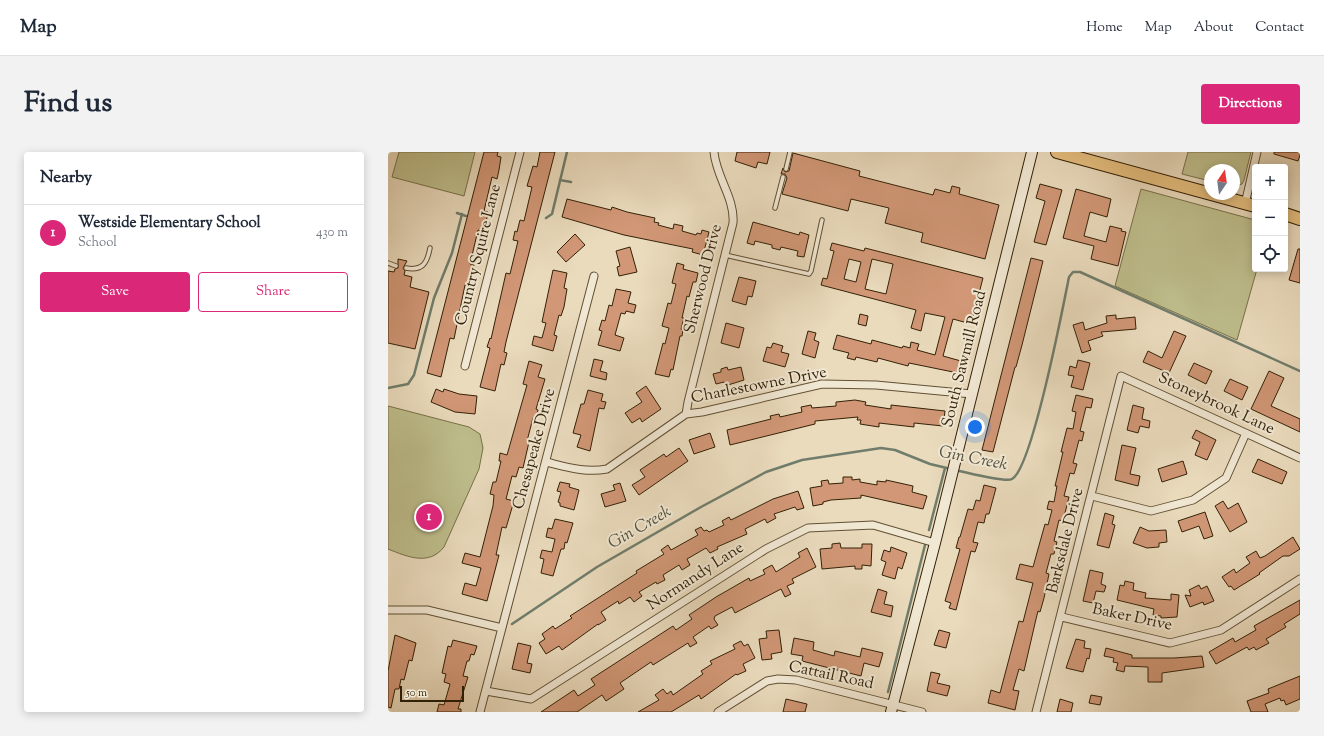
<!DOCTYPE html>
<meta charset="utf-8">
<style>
:root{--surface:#fff;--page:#f2f2f3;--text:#1f2937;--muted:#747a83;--line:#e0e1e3;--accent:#db2777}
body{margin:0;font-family:"Sorts Mill Goudy",serif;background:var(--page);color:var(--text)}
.controls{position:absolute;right:12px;top:12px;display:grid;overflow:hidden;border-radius:4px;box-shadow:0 2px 10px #0003}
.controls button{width:36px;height:36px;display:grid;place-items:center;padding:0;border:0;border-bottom:1px solid var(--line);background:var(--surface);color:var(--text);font:20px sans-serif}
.compass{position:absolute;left:816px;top:12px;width:36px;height:36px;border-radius:50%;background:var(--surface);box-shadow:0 2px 10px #0003;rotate:13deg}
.scale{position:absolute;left:12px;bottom:10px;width:64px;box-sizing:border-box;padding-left:4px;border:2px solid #332107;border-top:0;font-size:11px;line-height:14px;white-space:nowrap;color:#332107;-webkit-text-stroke:3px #f1e8d4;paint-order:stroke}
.you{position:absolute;left:587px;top:275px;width:14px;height:14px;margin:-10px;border:3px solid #fff;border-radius:50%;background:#1a73e8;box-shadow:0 0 0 6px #1a73e833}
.badge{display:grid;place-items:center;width:26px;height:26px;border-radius:50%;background:var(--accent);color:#fff;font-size:13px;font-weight:700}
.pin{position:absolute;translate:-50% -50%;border:2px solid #fff;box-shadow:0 1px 4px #0006}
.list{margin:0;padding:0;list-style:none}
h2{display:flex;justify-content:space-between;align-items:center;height:52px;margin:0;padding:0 16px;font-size:17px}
h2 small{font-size:13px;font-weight:400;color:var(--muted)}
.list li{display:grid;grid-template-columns:26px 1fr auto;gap:12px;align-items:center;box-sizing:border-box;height:56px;padding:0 16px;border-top:1px solid var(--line)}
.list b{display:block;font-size:15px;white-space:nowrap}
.list p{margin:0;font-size:13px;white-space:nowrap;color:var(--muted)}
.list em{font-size:13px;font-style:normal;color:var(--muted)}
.actions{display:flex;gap:8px;padding:12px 16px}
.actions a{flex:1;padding:9px 0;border:1px solid var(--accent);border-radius:4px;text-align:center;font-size:14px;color:var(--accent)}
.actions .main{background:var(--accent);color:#fff}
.icon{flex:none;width:22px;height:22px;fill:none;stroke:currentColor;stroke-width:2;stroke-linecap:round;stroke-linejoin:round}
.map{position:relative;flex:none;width:912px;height:560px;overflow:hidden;border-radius:4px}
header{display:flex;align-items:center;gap:24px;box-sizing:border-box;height:56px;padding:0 20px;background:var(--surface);border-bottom:1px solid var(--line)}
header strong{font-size:19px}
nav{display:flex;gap:22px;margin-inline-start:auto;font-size:14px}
.intro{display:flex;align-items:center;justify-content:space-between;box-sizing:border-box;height:96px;padding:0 24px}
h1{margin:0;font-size:28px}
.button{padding:10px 18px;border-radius:4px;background:var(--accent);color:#fff;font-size:14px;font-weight:700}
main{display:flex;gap:24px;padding:0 24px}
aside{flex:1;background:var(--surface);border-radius:4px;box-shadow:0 2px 10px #0003}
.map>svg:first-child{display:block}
</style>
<header>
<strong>Map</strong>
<nav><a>Home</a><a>Map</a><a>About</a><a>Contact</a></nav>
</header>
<div class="intro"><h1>Find us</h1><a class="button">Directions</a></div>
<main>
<aside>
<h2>Nearby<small></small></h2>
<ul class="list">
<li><span class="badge">1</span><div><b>Westside Elementary School</b><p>School</p></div><em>430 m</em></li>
</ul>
<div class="actions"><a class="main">Save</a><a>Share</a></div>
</aside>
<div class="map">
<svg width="912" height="560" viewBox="0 0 912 560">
<rect width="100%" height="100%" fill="#eadbbd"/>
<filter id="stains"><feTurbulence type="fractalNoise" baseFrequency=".005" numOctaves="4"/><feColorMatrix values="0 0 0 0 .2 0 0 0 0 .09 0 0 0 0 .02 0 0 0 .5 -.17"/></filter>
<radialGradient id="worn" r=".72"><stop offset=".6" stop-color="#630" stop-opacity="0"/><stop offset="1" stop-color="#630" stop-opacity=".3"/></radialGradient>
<path fill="#bebe8c" stroke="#78704a" d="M11 0H87L76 44 4 25Z
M800 0H863L856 28 854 32 847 34 846 18H822V29L794 22Z
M753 37 867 68V117H869L849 188 727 134Z
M0 254 81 275 92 282 95 296 91 317 56 395C41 414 20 405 0 397Z"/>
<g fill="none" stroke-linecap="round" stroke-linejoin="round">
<path stroke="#707d6c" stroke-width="2.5" d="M172 28 183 30
M69 61 78 64
M158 66 164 62 179 0
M0 236 20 232 26 223 46 146 64 101 74 62
M567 318C578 320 617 331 624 327 644 316 675 155 681 125L685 120H692L912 219
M541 378 557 316
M124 472 209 415 313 355 378 320 414 308 493 296 507 298 542 312 563 317
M500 540 537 393"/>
</g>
<path fill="#d19776" stroke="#332107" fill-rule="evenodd" d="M96 0H110L109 4 113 5 111 18 109 27 104 25 96 59 100 60 98 71 95 80 90 78 82 112 86 113 84 120 81 134 77 133 66 187 62 186 53 225 39 221Z
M152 0H167L118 190 116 200 119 201 116 213 113 212 107 239 92 235 102 196 99 195 102 186 103 187 118 121 122 122 130 89 125 88 127 79 129 80 132 68 136 69 144 35 139 34 145 14 149 15Z
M349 0H382L379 12 370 10 368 16 347 9Z
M886 0H912V3L910 9 886 2Z
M405 1 472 19 471 24 545 43 547 37 562 41 564 34 572 36 571 42 611 53 597 107 533 90 535 81 497 71 501 56 463 47 460 59 394 42 399 26 397 22H393L395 16 397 20 401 19Z
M652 32 674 38 658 93 646 90 657 49 648 46Z
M688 37 723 47 719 65 702 60 696 84 718 90 722 74 734 77 733 79 738 80 730 114 703 107 706 94 675 86Z
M179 47 223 58 224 55 239 60 267 66 266 70 271 71 270 73 285 77 286 72 295 74 294 79 308 83 309 81 313 82 314 78 321 80 315 103 304 100 305 97 236 83 174 65Z
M365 70 411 83 412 80 421 83 416 105 409 104 410 99 393 95 392 98 384 96V93L367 89 366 93 359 91Z
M187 82 197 93 178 110 169 100Z
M444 91 476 99 477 96 595 126 583 172 565 167 555 204 573 209 570 221 521 211 520 214 490 206 489 210 468 205 467 208 459 206 461 201 445 197 449 183 483 192 484 188 514 196 515 194 522 196 523 190 531 192 529 198 547 203 557 165 537 161 533 179 523 176 528 158 433 133 435 126 439 127 446 99 442 98ZM461 107 473 110 468 130 456 127ZM484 107 505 112 498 142 477 137Z
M242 95 249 120 231 124 229 115 232 114 228 99Z
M910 97H912V131L901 128Z
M643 106 655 109 634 193 628 215H627L605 300 594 298Z
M10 107 19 109 15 116 17 119 16 123 24 125 22 135 41 140 27 197 0 191V119L6 120 7 117 10 116Z
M289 111 296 113 295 117 310 121 308 130H305L301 145 299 144 294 166H296L293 177 295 178 294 184H292L285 218 283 217 281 225 267 222 275 191 277 192 281 176 274 174 280 151 283 152 288 132 284 131Z
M165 118 179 121 176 136 179 137 176 155 173 164 171 163 166 183 169 184 165 199 144 193 146 184 154 186 158 171 154 170Z
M351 125 368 129 364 145 360 144 358 153 344 149Z
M228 137 243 140 240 151 248 153 246 161 238 159 237 162 233 161 227 183 236 186 232 199 210 193 214 179 211 178 214 168 217 169 221 153 224 154Z
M472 162 480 164 478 174 470 172Z
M728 163V167L747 165 748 177 713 180 715 184 700 189 703 198 694 201 685 173 695 170 697 178 719 171 718 164Z
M338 171 356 176 351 196 333 191Z
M420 179 428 181 426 188 431 190 427 206 414 202Z
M786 179 798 184 781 221 755 210 760 199 774 206Z
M385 191 395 194 393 200 401 202 397 215 375 209 379 195 383 196Z
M206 207 215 209 212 219 219 221 218 228 202 224Z
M690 208 702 211 695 238 683 235 686 224 680 223 682 214 688 216Z
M141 209 154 213 150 225 157 227 148 257 150 258 148 266H145L139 289 141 290 135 316 131 315 128 325 124 324 118 347 126 349 118 376 114 375 108 403H111L99 449 74 442 77 431 88 434 93 416 74 411 77 401 92 405 105 354 106 343 102 342 105 330H108L113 309H111L112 301 119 303 139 233 135 232Z
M806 211 824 219 818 232 800 223Z
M339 215 340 218 353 215 356 228 340 233H337L336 230 328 232 325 222 333 220V217Z
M881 219 896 226 883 254 912 267V280L863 257Z
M842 227 860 235 854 248 836 239Z
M258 234 273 257 254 270 252 266 244 271 237 261 254 250 248 241Z
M48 237 55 240 56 237 71 242 89 244 87 262 67 260 43 250Z
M200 238 215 242 213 249 218 250 216 257 211 256 202 299 189 295 193 283 185 281 193 252H196Z
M688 243 705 247 703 256 698 255 692 279 696 280 694 289 691 288 685 311 689 312 686 322 682 321 676 344 681 345 675 369 671 368 666 389 669 390 666 402H663L658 421 661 422 656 446 652 460 650 459 648 467 636 519 631 517 625 538 631 539 627 558 600 551 603 538 612 541 631 469 635 470 645 431 628 427 632 412 645 415 657 372 660 373 664 358 659 357 661 349 666 350 669 334H667L675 300H673L679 276 685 277 688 260 684 259Z
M467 248 478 250 477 253 503 257V253L557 259 555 274 526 271V275L491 271V275L472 272 473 268H469L470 265 427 269V272L342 293 339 278 383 267 382 264 391 262 392 265 414 260 413 255 423 253 424 256 448 254V250Z
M745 253 756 256 754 267 762 269 761 276 752 274 750 281 739 278Z
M808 278 828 288 819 308 807 303 812 290 804 286Z
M322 281 327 295 306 302 301 288Z
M734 293 748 296 742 322 752 324 750 334 727 328Z
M291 296 300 309 251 343 244 333 257 325 252 318 276 302 278 305Z
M870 307 899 320 894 332 864 320Z
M795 309 799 322 774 330 770 317Z
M455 325H464V328L472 327V330L489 333V329L498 330V328L525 334 524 340 539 344 535 357 473 343V346L443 348 435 350V352L425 354 422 336 434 334 433 329 440 328 441 332 455 331Z
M172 330 182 332 181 335 191 338 186 358 172 354V351L170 350 173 340 169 339Z
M232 331 238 349 217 355 213 342 227 338 225 333Z
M596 333 608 336 601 362H598L596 371 590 370 585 390 590 391 587 400 583 399 568 458 561 456 563 451 557 449 572 397 568 396 571 385H572L580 357 585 358 588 348 592 349Z
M410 339 416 356 409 358 407 355 386 362 388 366 379 371 377 367 357 377 359 382 329 395 330 397 322 401 318 396 299 407 302 413 294 418 291 413 275 423 277 428 269 432 268 430 251 440 254 444 246 450 242 445 231 452 230 449 213 460 218 468 210 473V472L174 498 171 494 158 502 151 491 157 487 154 482 165 474 167 477 184 466 182 464 249 421 248 419 276 402 273 398 280 393 283 398 310 383 307 378 313 375 316 379 319 378 321 380 336 373 334 369 341 365 343 368 385 347Z
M835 349 840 357 850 351 859 370 842 380 827 354Z
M817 360 825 384 816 387 811 374 794 380 790 369Z
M717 361 726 364 724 372 727 373 721 396 709 393Z
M167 367 185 371 179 391 177 390 176 397H173L165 424 153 421 156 407 152 406 154 398 164 400 167 387 158 385 160 376 164 377Z
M752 375 761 379 778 378 779 390 771 391V395L759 396 745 391Z
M905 385 912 397 901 404H895L871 421 872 422 846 438 843 434 841 435 834 425 846 417 848 421 862 411 858 405 868 399 872 406 877 404Z
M452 391 453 396H474V392H484L483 414 474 413V417H467V414L434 417 432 397 444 396V392Z
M503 395 519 401 514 417 510 415 507 427 494 423 498 410 493 408 496 398 502 400Z
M419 396 428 415 404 427 406 431 399 434 403 442 397 445 393 437 347 461 344 455 327 464 326 467 330 473 323 477 321 474 305 485 309 491 302 495 300 491 265 513 263 510 232 531 236 537 218 549 214 543 189 560H153L186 538 190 544 207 533 203 527 285 474 288 478 304 467 301 463 328 445 361 426 362 429 377 422 375 418 384 413 388 420 412 405 410 401Z
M702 418 715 421 713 432 718 434 716 440 708 439 705 451 695 449Z
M737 429 746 431 745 438 758 441 757 446 783 448V442L791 443 789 465 773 466V464L765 463 766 457 729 448 732 433 736 434Z
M811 433 813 437 819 434 826 449 816 453 815 450 802 455 797 443 803 444 801 438Z
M490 437 499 440 496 452 505 454 503 465 483 460Z
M912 448V462L896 472 898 475 878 487 881 491 868 498 866 495 861 498 859 495 828 512 821 500 845 486 847 490 868 478 866 474Z
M391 478 394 500 383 502 384 507 374 508 371 487 379 486 378 479Z
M551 478 562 481 558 496 546 493Z
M7 483 28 491 24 509 21 508 16 528 13 527 11 537H7L3 556 0 555V519Z
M406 486 426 490 425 498 446 504 447 499 472 505 474 496 495 501 491 515 476 511 473 524 414 509 415 504 403 502Z
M688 487 697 489 696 496 703 497 701 507 699 506 695 520 678 516Z
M65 488 89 494 86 503 83 502 81 509H79L75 524 80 525 70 557H73V560H49L51 552 56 553 62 532 56 530 58 522 54 521 60 494 63 495Z
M353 489 356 494 360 492 367 506 355 512 358 519 349 523 348 522 313 547 311 543 283 560H250L271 548 267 543 275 537 279 542 283 539 285 543 315 522 313 519 324 512 322 509 347 497 345 493Z
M130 491 143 494 139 511 144 512 142 521 124 517Z
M718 496 744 503V506H786L814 504 816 515 774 521V530H760V515L737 514 736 520 728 518 730 511 725 510 726 506 716 504Z
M543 520 552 522 549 531 562 534 559 544 539 539Z
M912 524V547L898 553 896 548 893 549 892 546 877 552 880 560H863L859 549 881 541 880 537Z
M703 543 714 545 712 553 701 551Z
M398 547 419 552 417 560H395Z
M672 547 685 551 683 560H669Z"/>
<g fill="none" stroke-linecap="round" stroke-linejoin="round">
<defs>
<path id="lane" d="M398 17 402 0
M387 56 395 25
M337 103 421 122 423 119 434 68
M0 111 8 114
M18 116C34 119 39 112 42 96"/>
<path id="street" d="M857 52 869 0
M77 214 132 0
M298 262 300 250 345 71C347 46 328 25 326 0
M158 310C179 315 197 321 219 317L298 262 314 260 434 232 488 233 584 242
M704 344 763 359 805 348 838 326 858 281
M0 458H39L114 476
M674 465 782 491 833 478 912 427
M98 539 143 547 378 397 420 376 485 373 547 391
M92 560 206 124
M330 560 379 529 390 527 408 528 534 560
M648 560 733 224 912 306"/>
<path id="secondary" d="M503 560 547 391 644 0"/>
<path id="primary" d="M669 0 867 54
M897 62 912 67"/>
</defs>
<use href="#lane" stroke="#615034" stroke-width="5.5"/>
<use href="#street" stroke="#615034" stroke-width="9"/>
<use href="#secondary" stroke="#332107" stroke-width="12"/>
<use href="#primary" stroke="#332107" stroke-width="14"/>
<use href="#lane" stroke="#f1e8d4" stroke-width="3.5"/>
<use href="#street" stroke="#f1e8d4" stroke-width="7"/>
<use href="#secondary" stroke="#f1e8d4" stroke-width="10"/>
<use href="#primary" stroke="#e5be7e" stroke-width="12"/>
</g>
<g text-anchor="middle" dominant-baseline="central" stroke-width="4" stroke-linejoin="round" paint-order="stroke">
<g font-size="16" fill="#332107" stroke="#f1e8d4">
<text transform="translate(91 103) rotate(-76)">Country Squire Lane</text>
<text transform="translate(316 127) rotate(-76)">Sherwood Drive</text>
<text transform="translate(577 207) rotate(-76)">South Sawmill Road</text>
<text transform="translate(371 234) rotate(-11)">Charlestowne Drive</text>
<text transform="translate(828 252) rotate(25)">Stoneybrook Lane</text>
<text transform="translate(147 297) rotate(-75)">Chesapeake Drive</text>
<text transform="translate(678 389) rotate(-76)">Barksdale Drive</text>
<text transform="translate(308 425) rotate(-33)">Normandy Lane</text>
<text transform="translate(744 466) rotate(12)">Baker Drive</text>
<text transform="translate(443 524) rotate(12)">Cattail Road</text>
</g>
<g font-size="17" font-style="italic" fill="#514f3a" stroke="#f1e8d4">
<text transform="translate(585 307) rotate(11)">Gin Creek</text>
<text transform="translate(252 376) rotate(-30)">Gin Creek</text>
</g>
</g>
<rect width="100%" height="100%" filter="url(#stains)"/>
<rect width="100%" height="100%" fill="url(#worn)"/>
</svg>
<div class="controls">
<button>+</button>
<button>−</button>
<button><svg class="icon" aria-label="locate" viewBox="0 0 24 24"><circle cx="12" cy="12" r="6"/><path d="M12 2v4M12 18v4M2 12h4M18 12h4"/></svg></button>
</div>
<svg class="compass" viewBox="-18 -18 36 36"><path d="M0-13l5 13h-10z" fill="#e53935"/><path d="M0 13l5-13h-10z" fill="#747a83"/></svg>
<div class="scale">50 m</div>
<div class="you"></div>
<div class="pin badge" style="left:41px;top:365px">1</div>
</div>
</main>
